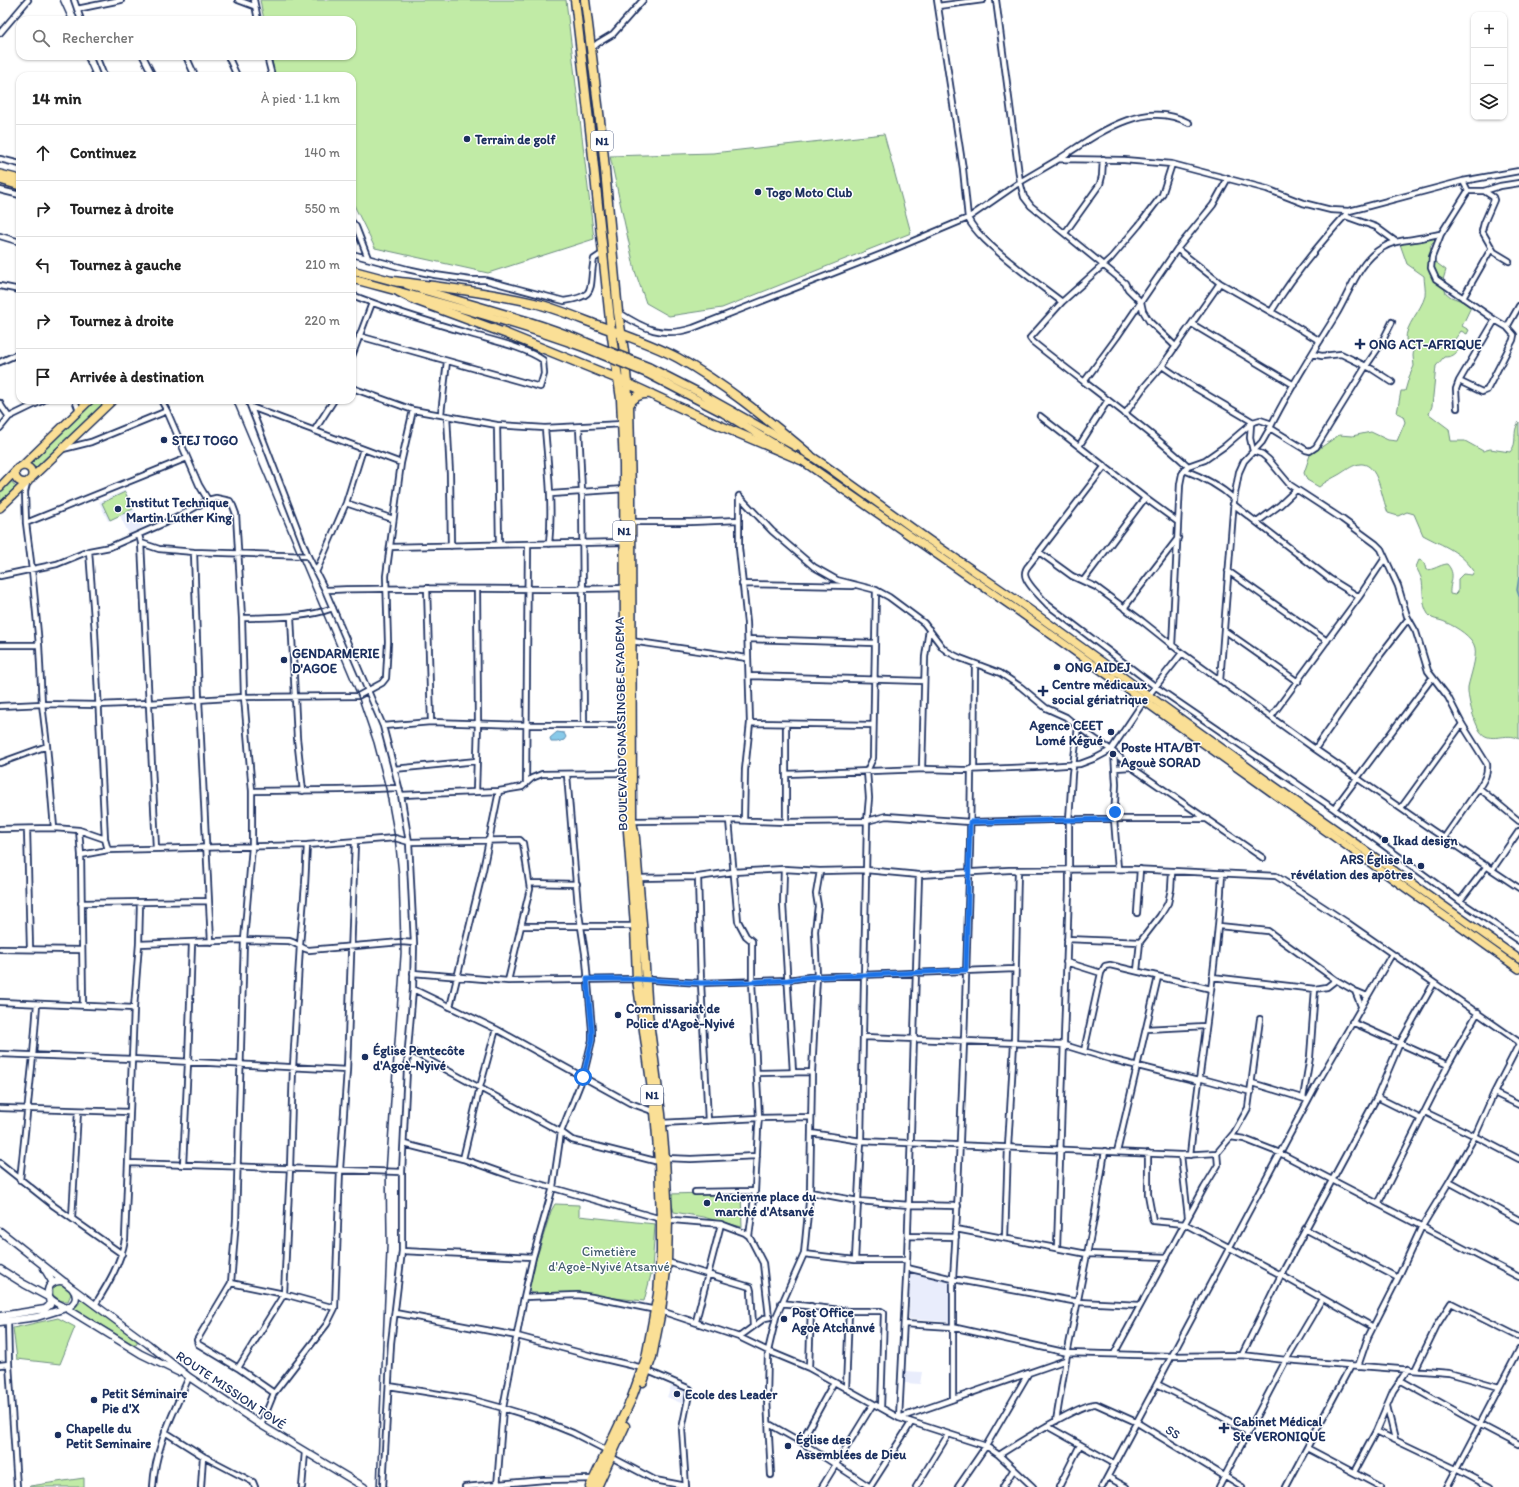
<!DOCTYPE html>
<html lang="fr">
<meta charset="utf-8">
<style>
:root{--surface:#fff;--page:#f2f2f2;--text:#222;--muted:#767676;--line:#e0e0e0}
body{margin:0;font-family:Itim,sans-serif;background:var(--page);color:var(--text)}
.controls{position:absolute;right:12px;top:12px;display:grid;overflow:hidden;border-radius:8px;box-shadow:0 1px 3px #0004}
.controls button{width:36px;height:36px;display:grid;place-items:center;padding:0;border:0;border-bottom:1px solid var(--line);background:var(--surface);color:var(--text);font:20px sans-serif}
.stop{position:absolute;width:12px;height:12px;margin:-9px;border:3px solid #1a73e8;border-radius:50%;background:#fff}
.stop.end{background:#1a73e8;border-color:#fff;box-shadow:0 1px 4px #0008}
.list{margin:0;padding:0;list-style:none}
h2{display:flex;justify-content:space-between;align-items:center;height:52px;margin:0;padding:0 16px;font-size:17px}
h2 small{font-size:13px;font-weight:400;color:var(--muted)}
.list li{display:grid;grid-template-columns:26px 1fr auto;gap:12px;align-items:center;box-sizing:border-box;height:56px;padding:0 16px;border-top:1px solid var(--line)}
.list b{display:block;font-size:15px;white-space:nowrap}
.list em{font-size:13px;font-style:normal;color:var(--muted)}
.icon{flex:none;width:22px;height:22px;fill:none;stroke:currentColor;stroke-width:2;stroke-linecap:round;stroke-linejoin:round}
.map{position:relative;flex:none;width:1519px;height:1487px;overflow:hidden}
.search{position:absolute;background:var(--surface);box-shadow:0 1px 3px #0004;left:16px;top:16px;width:340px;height:44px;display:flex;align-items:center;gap:10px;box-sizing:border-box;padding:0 14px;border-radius:12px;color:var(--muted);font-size:15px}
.panel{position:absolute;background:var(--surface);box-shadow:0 1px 3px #0004;left:16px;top:72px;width:340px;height:332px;border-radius:12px}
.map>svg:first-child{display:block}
</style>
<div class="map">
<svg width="1519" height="1487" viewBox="0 0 1519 1487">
<rect width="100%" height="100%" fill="#fff"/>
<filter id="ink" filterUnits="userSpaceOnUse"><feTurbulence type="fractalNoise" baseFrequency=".025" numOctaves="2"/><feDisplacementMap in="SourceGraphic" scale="8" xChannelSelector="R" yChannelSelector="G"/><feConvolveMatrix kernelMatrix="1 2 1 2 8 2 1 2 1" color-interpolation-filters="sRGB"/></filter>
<g filter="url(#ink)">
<path fill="#e9edfc" d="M125 490 143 527 129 534 120 516 108 521 99 502Z
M910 1271 950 1280V1322L909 1319Z
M904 1371 922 1372 920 1384 904 1383Z
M671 1386 686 1390 683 1404 667 1397Z"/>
<path fill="#c1eba6" stroke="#6e8d82" d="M260 0H566L594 239 488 273 375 248 352 201V76H275L271 56H352V20H264Z
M884 134 911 233 722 308 669 316 646 303 635 271 610 156 713 153Z
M1436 238 1430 247 1434 261 1446 270 1442 283 1446 293 1451 297 1462 301 1471 307 1462 326 1469 330 1467 334 1461 331 1452 343 1460 348C1455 355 1452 357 1444 357L1436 366 1432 406 1429 414 1449 429 1451 441H1465L1483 451 1490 449 1510 452C1519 442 1511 433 1519 422V739C1507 731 1489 745 1480 731 1474 722 1467 697 1468 687 1470 677 1477 658 1475 648 1473 637 1456 627 1447 623 1442 620 1436 620 1432 618 1421 610 1424 592 1422 581 1421 576 1418 571 1416 567L1419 560 1424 562 1426 570C1434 570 1439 565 1447 564 1457 575 1449 582 1450 594L1455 595 1458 592V579L1463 574 1472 575 1474 571C1459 550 1445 547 1423 535L1414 514 1407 512 1398 516 1388 513C1383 501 1380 480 1373 471 1363 457 1351 467 1340 474 1333 478 1326 481 1319 487L1307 480 1304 473 1310 455 1339 435 1352 436 1371 432 1388 440 1397 441 1405 422 1403 416 1397 413 1401 391H1405L1409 377 1414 366 1413 356 1414 347 1406 340C1405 325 1421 311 1425 296 1426 290 1424 282 1424 276L1407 264 1400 244 1422 241Z
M95 400H108L35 468 30 463Z
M11 481 16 487 0 502V491Z
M125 492 133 509 110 520 102 503Z
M741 1192 742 1227 703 1217 674 1212 669 1194Z
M555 1204 579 1205V1216L655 1224 652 1271 644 1301 577 1294 536 1297 527 1289 551 1211Z
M58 1284C64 1284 70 1288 71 1294L68 1301H61L53 1295V1288Z
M82 1300 137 1339V1344H133L74 1309Z
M58 1318 75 1327 60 1364 17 1359 13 1328Z
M84 1478V1487H29L30 1486Z"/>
<path fill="#88cae9" stroke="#5c8cb1" d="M557 732 564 733 566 737 564 740 557 742H551L550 738Z"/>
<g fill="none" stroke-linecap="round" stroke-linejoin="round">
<path stroke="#5c8cb1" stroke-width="1.5" d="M1519 577 1517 590 1519 596"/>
<defs>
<path id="street" d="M74 0 81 20
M238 0 254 6
M254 0 258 20
M937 0 963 169 968 218C972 227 978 233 985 240 1009 263 1036 282 1062 302
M996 0 1020 182 1024 197 1031 206 1125 283 1128 289 1141 302 1143 311 1149 321 1175 346
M938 6 983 0
M77 9 121 0
M0 33 28 0
M591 49 598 43 613 34 643 0
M96 56 104 76
M143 56 153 76
M186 56 195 76
M228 56 237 76
M267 56 272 76
M0 159 20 164
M1059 159C1096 135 1144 98 1189 123
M1172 164 1162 195 1139 225 1111 258 1062 302 1030 338 1033 342C1085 384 1139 421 1188 466
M1463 181 1468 191
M0 190 20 195
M1484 191 1493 197 1494 200 1484 223 1482 231 1494 252 1509 261
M1345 216 1376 227 1395 241
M352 222 356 227 368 258
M1065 233 1100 184 1102 176 1103 159
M1441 234 1432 257 1431 268 1436 279 1495 320 1507 327 1514 335 1513 340 1487 390 1482 392 1459 381 1495 320
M0 236 20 242
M1177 249 1220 283 1287 321 1320 341
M352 254 407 269 435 275 470 280H485L564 301C599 296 588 288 594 259L603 253
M0 286 20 290
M352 295C392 311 433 323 474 335 495 341 526 348 543 360L544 374 540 387 359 336
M1463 298 1491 249
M618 312C644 329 662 338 693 328L887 252 968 218 1020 182 1059 159 1124 160 1172 164 1267 189 1303 203 1331 210 1349 211 1361 208 1463 181 1519 171
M1271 312C1293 275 1320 243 1349 211
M1392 322 1381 344 1366 366 1316 447 1310 451 1306 450 1270 428C1289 389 1313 352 1336 315 1350 292 1358 262 1382 248 1393 241 1402 241 1414 239 1423 238 1432 235 1441 234L1468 191H1484L1500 186 1519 183
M1192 324 1294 385
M1507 327 1519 306
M1312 354 1322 356 1341 354 1372 369 1392 382
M352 356 372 303
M0 362 20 353
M1162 366 1187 383 1253 422
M1084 382 1117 337 1177 249 1213 205 1228 178
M352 388 413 410 497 425 545 428 623 424
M75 400 79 411
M161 400 167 411 199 485 208 500 216 498 230 501 233 506 236 514 242 618 244 697 252 791V847L244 940 236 1220 231 1283 284 1294 335 1308
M248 400 308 556 325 590 383 726 401 795 409 842 414 943 413 989 408 1049 402 1172V1251L391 1343 383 1487
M0 403 2 407 9 417
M251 407 401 463
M1457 408 1456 389 1459 381
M441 414 447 361
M1125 414 1144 387 1162 366 1220 283
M447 416 450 474 451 546
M1040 416 1145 498 1178 522
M1251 424 1250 438 1253 451
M497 425 499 544
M579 427 582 492 584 725
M0 428 9 417 44 400
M545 428C548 467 553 505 549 544
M314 431 334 400
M1079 446 1108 400
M63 449 91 442 167 411
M1253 451 1262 454 1269 460 1290 485 1342 519 1376 544 1381 549 1398 586 1407 616 1416 632 1428 671 1448 697 1462 724 1487 764C1488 774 1484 780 1479 788L1519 821
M1105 466 1029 565C1027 567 1025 570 1025 574 1025 583 1042 598 1048 605L1156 687 1334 809 1460 901 1519 941
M1184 470C1203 477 1219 485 1234 499
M27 484 25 492 26 523 32 570 39 645 42 704 47 746 54 828
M551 494 625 489
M739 496 772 531 814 567 837 580 876 590 889 597 924 623 943 648 948 652 960 658 1000 673 1021 687 1046 708 1066 717 1078 727 1111 750 1131 767 1263 858
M739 496V548L747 623 750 723 745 770 744 820
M346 503 393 519
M1233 504 1330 579 1359 597
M631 522H690L739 520
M1257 522 1280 505 1296 490
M26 523 187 458
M139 535 141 543 156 848
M141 543 159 549 194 552 308 556
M390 547 626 542
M89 551 95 632 105 839
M194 552 199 700 211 942
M1039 552 1072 576 1096 587 1142 621 1182 653 1315 749 1432 830 1519 888
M317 570 346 503 363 449
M1228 571 1327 641
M0 576 57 564 89 551 110 547 176 518 208 500
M1083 581 1145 498
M742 584 853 586
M427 588 431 722
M325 590C425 586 525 591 625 588
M1124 608 1178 538
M291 617 297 738 303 791
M242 618C272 617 304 619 333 608
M1224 630 1298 682
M748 639 875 643
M631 641 747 658
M0 645H39
M1172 646 1180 484 1182 474 1188 466 1205 460 1225 446 1253 422 1260 420 1272 424
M749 676 924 681
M1220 681 1234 499 1239 472 1244 461 1262 442 1270 428
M0 706 42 704 98 705 149 703 244 697 358 696 382 683 386 678 388 642 386 576 401 463 413 410
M1271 717 1359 597 1385 558
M750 723 873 725
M383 726 431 722 526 725H627
M1315 749 1381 654 1408 619
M1114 753 1116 784 1114 819 1118 869
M0 763 47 746
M1115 768 1131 767
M394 769 477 761
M922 769 925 657 929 629
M974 769 975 664
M786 774 926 769 962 770 1035 767 1080 764 1096 758 1111 750 1144 701 1182 653
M526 784 528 544
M252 791 339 790 399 788
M476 792 478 723 477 589
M401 795 499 791 522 787 532 778 542 774 626 773
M1401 808 1462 724
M1334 809 1432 678
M729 820 738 921 746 936 752 941V982L759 1118 758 1128 755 1191 749 1236
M632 821 729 820 786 822 867 821 886 816 970 822 1088 819H1207
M786 822V724
M0 829 54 828 79 830 105 839 108 850
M27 829 30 948
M79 830 81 855 83 1005
M1444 838 1479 788
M81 855 108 850 307 845 395 838 409 842 520 840 523 843 530 889 521 926
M784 869 783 905 793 1072
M1492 870 1519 831
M919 875 907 1260 899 1418 1066 1360
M698 877 701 983 708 1121
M637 878 698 877 733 872 784 869 820 871 866 870 919 875 1009 870 1132 869 1276 876 1348 923 1519 1042
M530 883 577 884
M1460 901 1487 866
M81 903 209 901
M1137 913 1140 869
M1219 926 1268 931 1336 980 1355 991 1367 996
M1067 939 1140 942
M139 944 244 940 289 941C297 943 302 949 309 950L401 942 414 943
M0 949 82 950
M1066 962 1101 973
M1137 971 1140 942 1160 916 1168 903 1171 889 1172 872
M413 973 508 981 637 979 701 983 788 980 809 977 1015 969
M1212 977 1315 989 1327 987 1336 980
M508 981 521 926H635
M413 989 496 1029 630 1103 655 1112
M1355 991 1361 1006
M0 1002 134 1008
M450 1007 483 870 499 791
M1352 1022 1448 1065
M1146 1029 1206 1026
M864 1037 1064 1045 1110 1059 1198 1081
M408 1049 561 1132 572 1140 659 1162
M1084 1051 1101 973 1105 966 1110 965 1211 989
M0 1054 132 1059 347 1070
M758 1073 812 1072
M1199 1078 1251 1092
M1252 1083 1305 1099
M1494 1093 1519 1105
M1377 1097 1421 1119
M1303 1098 1310 1057 1315 989
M0 1108 130 1112
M1425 1112 1475 1136 1519 1159
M661 1123 759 1118 811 1117
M811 1133 861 1141 1181 1155 1217 1153 1234 1133 1248 1108 1260 1019
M1231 1137 1244 1139 1280 1153 1519 1277
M404 1144 463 1159 508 1175 661 1219 721 1224 745 1233 749 1236 763 1263 769 1317
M1117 1152 1158 977
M1148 1153V1194L1153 1221 1185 1224 1281 1275 1373 1327
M1181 1155 1188 1217
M1190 1155C1200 1061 1217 968 1222 874
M665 1158 691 1159 757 1156
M463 1159 480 1087 496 1029
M0 1163 54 1206 122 1254
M128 1163 402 1172
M183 1165 188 1063 192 943
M20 1180 33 1056 37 1004
M1449 1182 1519 1220
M695 1192 755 1191
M810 1192 858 1201 909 1205 958 1206
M1378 1204 1448 1065 1478 1012
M72 1218 78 1111
M956 1229 1087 1254 1167 1257
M1305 1229 1398 1278
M908 1236 956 1237
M1005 1238 1008 1147 1014 1043 1018 870
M1057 1248 1069 890V820L1072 774 1078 727
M402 1251 533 1257
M804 1254 855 1260H907
M855 1260 861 1141 867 821 869 798 867 771 873 758 876 590
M667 1262 750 1287 751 1291 753 1326
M907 1268 953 1279 1078 1302 1140 1305
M231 1283 197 1340 198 1344 238 1368
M524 1297 578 1295 592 1297 661 1311 739 1337 768 1351 809 1368 899 1418 986 1446 999 1455 1033 1487
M781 1303 849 1311H881L884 1313 881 1408
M95 1305C108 1284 121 1263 125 1239L134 1008 139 944 140 903
M395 1313 517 1336 596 1357 643 1368
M8 1321 9 1364 17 1487
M696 1321 721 1224
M904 1324 952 1327 1068 1353 1172 1356 1242 1355 1286 1360 1449 1373 1499 1387
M739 1337 765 1318 770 1317
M1114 1354 1204 1188 1218 1165 1217 1153
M1242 1355 1281 1275 1377 1097 1400 1043 1434 983
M0 1365 9 1364
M1358 1366 1368 1337 1398 1278 1421 1228 1449 1182 1475 1136 1494 1093 1519 1044
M809 1368 811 1306
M1415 1370 1437 1325 1451 1303 1519 1337
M648 1371 690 1389 682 1429 686 1487
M1400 1380 1479 1424 1519 1445
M1157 1384 1215 1413 1248 1432
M389 1386 470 1399 503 1408 536 1418 573 1433 608 1451
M846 1389 849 1311
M274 1393 238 1368 284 1294 290 1168 293 1067 300 945 305 885 307 845
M953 1399V1279L957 1213 964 1041 970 847 971 769
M1387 1406 1395 1439
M1056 1421 1066 1360 1094 1219 1105 1151
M769 1424 801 1442 870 1487
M261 1425 274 1393 327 1324 335 1308 340 1169 347 1070 355 842
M1047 1426 1115 1464
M1376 1431 1456 1469 1490 1487
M165 1432 203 1456 253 1482 255 1487
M801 1442 834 1382
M1307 1448 1381 1487
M999 1455C1015 1445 1082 1402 1096 1404L1136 1422 1242 1487
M611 1457 655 1480 686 1486
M1354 1472 1376 1431 1393 1391 1408 1369
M771 1475 767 1399 768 1351 776 1317 804 1254 810 1192 812 1072 817 976 815 931 818 906 816 894 820 871
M1108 1477 1126 1487
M153 1487C155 1447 173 1414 189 1377
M201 1487 203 1456
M302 1487 305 1452
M465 1487 544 1480 594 1479
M497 1487 503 1408 524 1297 533 1257 553 1187 561 1132 583 1077 592 1040V1030L586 960 578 907 567 775
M822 1487 873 1404
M870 1487 911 1423
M916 1487 948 1435
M958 1487 986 1446 1028 1374
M1003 1487 1014 1469
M1059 1487 1080 1445
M1102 1487 1314 1089 1392 954
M1219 1487 1286 1360 1322 1299
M1286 1487 1351 1365
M1447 1487 1519 1350"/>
<path id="secondary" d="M0 1231 72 1288C79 1297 76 1304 66 1308 61 1305 53 1302 50 1298 43 1287 55 1278 65 1282
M44 1268 53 1283H52
M0 1269 24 1284 50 1298
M72 1288 148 1344 189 1377 261 1425 364 1487
M66 1308 141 1354 178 1372
M0 1316 45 1309 50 1305 49 1298
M0 1322 37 1317 66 1308"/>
<path id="primary" d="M0 174 20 179
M0 180 20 186
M352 270 397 282
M352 279C430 300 509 320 585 348
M407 285C467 304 528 318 586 342
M649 367 700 393 796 447
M646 373 723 413 801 460 1014 608 1519 969
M805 452 826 466 929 540 1019 602 1263 778 1519 959
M22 466C30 466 34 471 31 479
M15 472C15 480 20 484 28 482
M0 487 18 468 22 466 90 400
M0 508 113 400"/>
<path id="highway" d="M575 0 591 138 611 330 621 399 624 465 626 804 635 926 637 979 655 1112 659 1162 661 1219V1252L658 1294 646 1358 631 1400 590 1487
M585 0 602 137 618 312 624 351 629 405 631 492 632 821 635 838 643 936 648 1014 661 1114 665 1158 668 1219 667 1262 661 1311 652 1357 643 1382
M393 281C440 287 488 292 534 303 555 308 576 317 597 325 624 335 652 344 678 358 725 384 769 421 810 455
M399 292 415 300 507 334 618 379 707 420 801 460
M629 405C634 396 641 393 651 394
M597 1487 625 1426"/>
</defs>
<use href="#street" stroke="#1b2f5e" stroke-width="8"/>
<use href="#secondary" stroke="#1b2f5e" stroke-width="9"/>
<use href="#primary" stroke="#1b2f5e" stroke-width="10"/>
<use href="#highway" stroke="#1b2f5e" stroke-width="11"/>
<use href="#street" stroke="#fff" stroke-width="4.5"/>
<use href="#secondary" stroke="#fff" stroke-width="6"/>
<use href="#primary" stroke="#fadf96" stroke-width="7"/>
<use href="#highway" stroke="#fadf96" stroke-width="8"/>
<path stroke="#1b2f5e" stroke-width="1.5" d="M60 0 69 20
M84 56 93 76
M233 400 358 696 374 743 386 789 395 838 399 876 401 953 386 1171 387 1246 377 1487"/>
<defs>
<path id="primary-bridge" d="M586 342 649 367
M585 348 646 373"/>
</defs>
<use href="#primary-bridge" stroke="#1b2f5e" stroke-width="10" stroke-linecap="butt"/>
<use href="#primary-bridge" stroke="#fadf96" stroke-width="7"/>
</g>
</g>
<g fill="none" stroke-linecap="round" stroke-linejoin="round" filter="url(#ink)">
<path stroke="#1a73e8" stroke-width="5" d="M583 1077 592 1040V1030L587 979H637L701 983 752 982 788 980 810 977 865 975 966 970 970 822 1114 819 1115 812"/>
</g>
<g fill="#1b2f5e" stroke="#fff" stroke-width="1.5">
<circle cx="467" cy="139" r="4"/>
<circle cx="758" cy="192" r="4"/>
<path d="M1358 338h4v4h4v4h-4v4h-4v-4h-4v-4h4z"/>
<circle cx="164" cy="440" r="4"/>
<circle cx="118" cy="509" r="4"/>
<circle cx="284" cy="660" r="4"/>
<circle cx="1057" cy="667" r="4"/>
<path d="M1041 685h4v4h4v4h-4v4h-4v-4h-4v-4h4z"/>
<circle cx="1111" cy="732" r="4"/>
<circle cx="1113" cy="754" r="4"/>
<circle cx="1385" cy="840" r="4"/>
<circle cx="1421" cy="866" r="4"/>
<circle cx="618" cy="1015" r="4"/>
<circle cx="365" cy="1057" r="4"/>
<circle cx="707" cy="1203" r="4"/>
<circle cx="784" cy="1319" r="4"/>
<circle cx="677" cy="1394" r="4"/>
<circle cx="94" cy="1400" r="4"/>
<path d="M1222 1422h4v4h4v4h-4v4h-4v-4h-4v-4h4z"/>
<circle cx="58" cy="1435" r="4"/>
<circle cx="788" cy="1446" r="4"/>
</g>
<g text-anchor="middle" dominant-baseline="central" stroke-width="3" stroke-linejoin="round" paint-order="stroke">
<g fill="#fff" stroke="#5f6d8e" stroke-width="1">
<rect x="591" y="131" width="22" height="20" rx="3"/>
<rect x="613" y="521" width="22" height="20" rx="3"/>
<rect x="641" y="1085" width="22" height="20" rx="3"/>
</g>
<g font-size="12" font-weight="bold" fill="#1b2f5e">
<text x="602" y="141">N1</text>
<text x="624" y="531">N1</text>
<text x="652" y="1095">N1</text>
</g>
<g font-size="13" font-weight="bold" fill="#1b2f5e" stroke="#fff" text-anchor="start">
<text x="475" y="139">Terrain de golf</text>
<text x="766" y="192">Togo Moto Club</text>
<text x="1369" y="344">ONG ACT-AFRIQUE</text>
<text x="172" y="440">STEJ TOGO</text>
<text x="126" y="502">Institut Technique<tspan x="126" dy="15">Martin Luther King</tspan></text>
<text x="292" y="653">GENDARMERIE<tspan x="292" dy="15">D'AGOE</tspan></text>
<text x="1065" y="667">ONG AIDEJ</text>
<text x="1052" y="684">Centre médicaux<tspan x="1052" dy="15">social gériatrique</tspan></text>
<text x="1103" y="725" text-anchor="end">Agence CEET<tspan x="1103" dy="15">Lomé Kégué</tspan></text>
<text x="1121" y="747">Poste HTA/BT<tspan x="1121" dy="15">Agouè SORAD</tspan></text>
<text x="1393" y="840">Ikad design</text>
<text x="1413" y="859" text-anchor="end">ARS Église la<tspan x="1413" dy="15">révélation des apôtres</tspan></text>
<text x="626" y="1008">Commissariat de<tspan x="626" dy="15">Police d'Agoè-Nyivé</tspan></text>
<text x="373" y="1050">Église Pentecôte<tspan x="373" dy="15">d'Agoè-Nyivé</tspan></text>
<text x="715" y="1196">Ancienne place du<tspan x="715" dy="15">marché d'Atsanvé</tspan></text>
<text x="792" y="1312">Post Office<tspan x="792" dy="15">Agoè Atchanvé</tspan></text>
<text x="102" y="1393">Petit Séminaire<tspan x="102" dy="15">Pie d'X</tspan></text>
<text x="685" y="1394">Ecole des Leader</text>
<text x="1233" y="1421">Cabinet Médical<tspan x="1233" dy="15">Ste VERONIQUE</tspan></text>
<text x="66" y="1428">Chapelle du<tspan x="66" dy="15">Petit Seminaire</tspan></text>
<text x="796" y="1439">Église des<tspan x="796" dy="15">Assemblées de Dieu</tspan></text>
</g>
<g font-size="13" fill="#1b2f5e" stroke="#fff">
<text transform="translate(621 724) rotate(-91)">BOULEVARD GNASSINGBE EYADEMA</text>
<text transform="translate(231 1390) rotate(34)">ROUTE MISSION TOVÉ</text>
<text transform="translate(1173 1432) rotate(32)">SS</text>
</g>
<g font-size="13" fill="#445e70" stroke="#fff">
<text x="609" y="1251">Cimetière<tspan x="609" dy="15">d'Agoè-Nyivé Atsanvé</tspan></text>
</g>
</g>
</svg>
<div class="controls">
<button>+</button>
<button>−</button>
<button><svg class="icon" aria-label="layers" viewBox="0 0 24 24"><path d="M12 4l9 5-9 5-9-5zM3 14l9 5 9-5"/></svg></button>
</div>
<div class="stop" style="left:583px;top:1077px"></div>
<div class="stop end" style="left:1115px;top:812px"></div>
<div class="search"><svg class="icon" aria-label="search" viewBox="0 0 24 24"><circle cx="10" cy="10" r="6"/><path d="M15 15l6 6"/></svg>Rechercher</div>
<section class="panel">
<h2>14 min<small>À pied · 1.1 km</small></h2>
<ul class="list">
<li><svg class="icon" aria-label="ahead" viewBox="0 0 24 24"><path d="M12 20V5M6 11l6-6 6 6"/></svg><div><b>Continuez</b></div><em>140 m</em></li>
<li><svg class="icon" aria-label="right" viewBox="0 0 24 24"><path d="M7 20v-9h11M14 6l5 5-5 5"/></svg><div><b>Tournez à droite</b></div><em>550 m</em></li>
<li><svg class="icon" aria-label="left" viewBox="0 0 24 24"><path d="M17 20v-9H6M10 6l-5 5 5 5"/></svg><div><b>Tournez à gauche</b></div><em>210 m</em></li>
<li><svg class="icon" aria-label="right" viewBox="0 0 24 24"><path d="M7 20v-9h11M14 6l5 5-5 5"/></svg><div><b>Tournez à droite</b></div><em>220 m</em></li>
<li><svg class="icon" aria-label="arrive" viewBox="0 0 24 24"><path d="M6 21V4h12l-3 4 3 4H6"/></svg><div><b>Arrivée à destination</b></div></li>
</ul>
</section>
</div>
